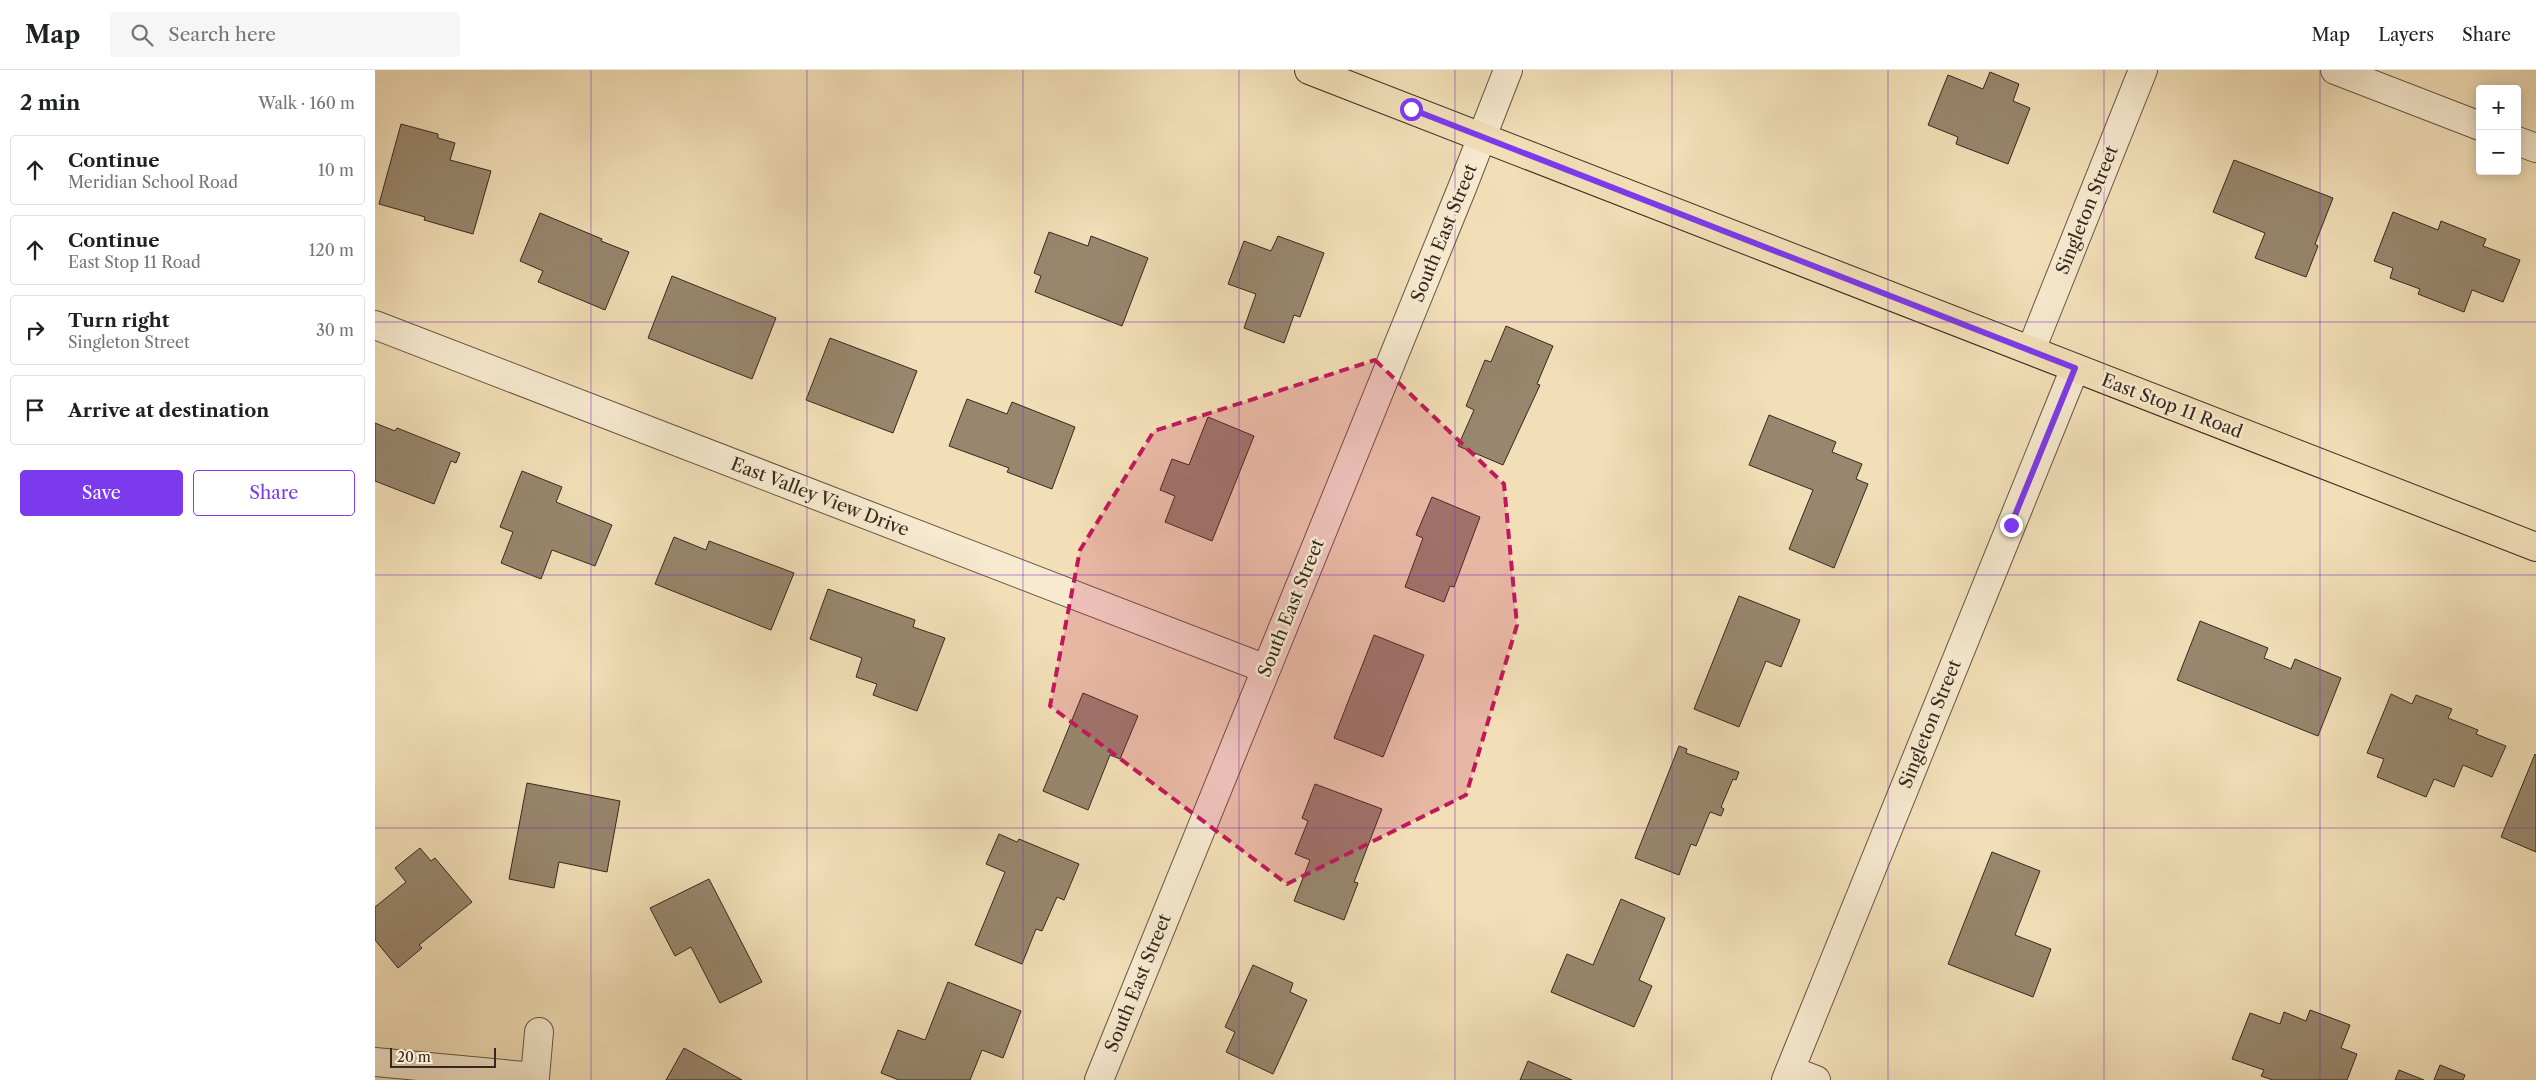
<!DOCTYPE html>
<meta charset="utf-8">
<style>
:root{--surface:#fff;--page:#f6f6f6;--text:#202124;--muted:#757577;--line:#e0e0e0;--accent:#7c3aed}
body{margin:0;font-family:"Libre Caslon Text",serif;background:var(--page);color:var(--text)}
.controls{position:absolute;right:15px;top:15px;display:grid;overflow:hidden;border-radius:5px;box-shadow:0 2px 12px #0003}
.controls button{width:45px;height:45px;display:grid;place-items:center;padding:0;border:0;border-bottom:1px solid var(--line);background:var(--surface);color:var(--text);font:25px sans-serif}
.scale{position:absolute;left:15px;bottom:12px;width:106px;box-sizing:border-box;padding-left:5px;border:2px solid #36281e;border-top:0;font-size:14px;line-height:18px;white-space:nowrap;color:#36281e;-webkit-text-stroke:4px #f7ead0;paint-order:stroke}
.stop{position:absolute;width:15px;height:15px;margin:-11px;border:4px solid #7c3aed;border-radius:50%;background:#fff}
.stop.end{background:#7c3aed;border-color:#fff;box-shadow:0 1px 5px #0008}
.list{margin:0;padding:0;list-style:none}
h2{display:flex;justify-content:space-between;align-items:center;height:65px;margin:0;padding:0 20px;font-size:21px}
h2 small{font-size:16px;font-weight:400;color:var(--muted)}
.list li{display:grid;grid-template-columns:32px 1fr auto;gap:15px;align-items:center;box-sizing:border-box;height:70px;margin:0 10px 10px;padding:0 10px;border:1px solid var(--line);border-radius:5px}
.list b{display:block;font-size:19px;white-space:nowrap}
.list p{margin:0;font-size:16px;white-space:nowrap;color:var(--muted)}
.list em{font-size:16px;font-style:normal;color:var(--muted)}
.actions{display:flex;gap:10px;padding:15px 20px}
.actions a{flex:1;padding:11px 0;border:1px solid var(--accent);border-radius:5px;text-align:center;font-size:18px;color:var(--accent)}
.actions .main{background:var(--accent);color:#fff}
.icon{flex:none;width:28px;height:28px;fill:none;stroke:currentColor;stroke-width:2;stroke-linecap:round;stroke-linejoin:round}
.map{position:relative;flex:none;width:2161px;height:1010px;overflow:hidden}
header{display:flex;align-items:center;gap:30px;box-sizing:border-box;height:70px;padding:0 25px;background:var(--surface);border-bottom:1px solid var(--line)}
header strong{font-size:24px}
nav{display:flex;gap:28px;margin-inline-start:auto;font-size:18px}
.search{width:350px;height:45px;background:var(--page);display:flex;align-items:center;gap:12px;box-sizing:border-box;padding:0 18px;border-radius:5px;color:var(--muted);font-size:19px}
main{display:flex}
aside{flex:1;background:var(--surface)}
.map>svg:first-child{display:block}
</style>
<header>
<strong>Map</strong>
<div class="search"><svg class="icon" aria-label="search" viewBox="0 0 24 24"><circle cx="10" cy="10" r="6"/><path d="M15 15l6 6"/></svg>Search here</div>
<nav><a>Map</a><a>Layers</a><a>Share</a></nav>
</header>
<main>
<aside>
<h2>2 min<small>Walk · 160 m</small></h2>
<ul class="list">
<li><svg class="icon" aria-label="ahead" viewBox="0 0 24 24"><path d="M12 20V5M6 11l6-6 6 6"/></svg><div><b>Continue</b><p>Meridian School Road</p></div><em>10 m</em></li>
<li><svg class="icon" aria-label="ahead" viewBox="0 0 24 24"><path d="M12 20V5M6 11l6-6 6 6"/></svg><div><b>Continue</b><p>East Stop 11 Road</p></div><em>120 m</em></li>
<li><svg class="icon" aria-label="right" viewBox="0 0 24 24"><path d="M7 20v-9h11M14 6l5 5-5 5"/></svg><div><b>Turn right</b><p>Singleton Street</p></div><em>30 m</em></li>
<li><svg class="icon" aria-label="arrive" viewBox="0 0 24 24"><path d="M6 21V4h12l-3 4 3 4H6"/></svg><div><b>Arrive at destination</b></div></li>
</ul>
<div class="actions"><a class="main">Save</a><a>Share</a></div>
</aside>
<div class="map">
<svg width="2161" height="1010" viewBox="0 0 2161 1010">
<rect width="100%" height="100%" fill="#f2dfb7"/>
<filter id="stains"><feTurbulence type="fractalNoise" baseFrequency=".004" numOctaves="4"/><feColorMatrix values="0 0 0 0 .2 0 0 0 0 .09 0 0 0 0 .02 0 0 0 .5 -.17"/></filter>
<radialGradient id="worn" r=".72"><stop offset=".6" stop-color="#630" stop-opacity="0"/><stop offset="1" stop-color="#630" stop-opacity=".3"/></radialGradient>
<path fill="#98876e" stroke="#36281e" d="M1615 2 1644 14 1638 31 1655 38 1633 94 1581 74 1583 67 1553 55 1573 5 1608 19Z
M26 54 63 64V68L80 73 75 90 116 101 98 164 49 150 50 147 4 134Z
M1859 90 1958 128 1940 174 1943 176 1931 207 1880 188 1890 163 1838 142Z
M2018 142 2063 160 2066 151 2111 169 2108 176 2145 190 2128 232 2097 220 2089 242 2043 224 2045 219 2015 208 2018 198 1999 191Z
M165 143 227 169 226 171 254 182 230 240 163 212 168 201 145 191Z
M674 162 713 176 716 166 773 188 747 256 660 222 666 206 659 203Z
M903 166 949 183 925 247 919 245 909 273 869 258 881 224 853 214 869 171 896 181Z
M297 206 401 248 377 309 273 268Z
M1131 256 1178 276 1162 314 1165 315 1128 395 1083 376 1099 340 1091 336 1110 290 1116 292Z
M455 268 542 301 518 363 431 330Z
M592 329 632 344 637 332 700 357 677 419 632 402 634 398 574 376Z
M1394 345 1461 372 1457 382 1487 394 1481 409 1493 414 1459 498 1414 479 1438 420 1374 395Z
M833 347 879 366 837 471 790 452 800 426 785 420 797 389 814 395Z
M0 353 20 361 22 358 85 383 81 393 76 391 59 434 0 411Z
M147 401 187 417 181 432 237 455 220 496 177 480 166 509 126 493 138 462 125 457Z
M1057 427 1105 447 1079 517 1075 516 1069 532 1030 517 1048 468 1041 465Z
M299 467 331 480 334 471 419 503 396 560 280 514Z
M453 519 540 550 538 557 570 568 542 641 498 625 502 614 481 607 487 588 435 569Z
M1364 526 1425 550 1406 597 1391 591 1364 657 1319 639Z
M1825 551 1893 578 1889 588 1916 599 1920 589 1966 608 1943 666 1802 610Z
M999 565 1049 585 1008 687 959 668Z
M708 623 763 646 745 689 735 685 713 740 668 721Z
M2016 624 2037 634 2041 625 2077 639 2073 648 2103 660 2101 664 2131 676 2117 707 2088 695 2079 717 2059 709 2051 727 2002 707 2009 689 1992 683Z
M1304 676 1312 679 1311 683 1364 702 1361 710 1358 709 1346 737 1349 739 1346 746 1335 742 1321 776 1316 774 1304 805 1260 788Z
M2160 684 2161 685V782L2126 767Z
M152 713 245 731 232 802 184 792 179 818 134 809Z
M940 714 1007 739 979 812 983 813 969 850 919 831 935 790 920 784 933 751 927 748Z
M624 764 642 772 644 769 704 794 689 830 682 827 667 861 661 859 647 894 600 875 630 802 611 794Z
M45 778 56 791 60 788 97 832 44 875 47 878 23 898 0 870V837L31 812 20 798Z
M1617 782 1665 801 1640 865 1676 879 1658 927 1573 894Z
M334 809 387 912 345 933 316 877 300 886 275 838Z
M1246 829 1290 848 1264 910 1277 916 1259 957 1176 922 1192 884 1218 895Z
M878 895 918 913 915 922 932 930 898 1004 851 982 860 962 850 957Z
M573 912 646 941 628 988 607 980 595 1010H524L506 1003 523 960 550 970Z
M1935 940 1975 955 1966 978 1982 984 1972 1010H1898L1886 1006 1889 1000 1857 989 1875 943 1905 954 1909 942 1931 951Z
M309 978 367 1010H291Z
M1153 991 1197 1010H1145Z
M2065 995 2090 1005 2088 1010H2059Z
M2024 1000 2049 1010H2020Z"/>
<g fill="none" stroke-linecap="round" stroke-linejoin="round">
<defs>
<path id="minor" d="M1960 0 2105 56
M2142 71 2161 78
M0 255 891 599
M1656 280 1768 0
M0 992 160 1007 164 962
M1415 1000 1441 1010
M724 1010 1087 118 1133 0
M1411 1010 1700 298"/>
<path id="major" d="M934 0 2161 477"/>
</defs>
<use href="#minor" stroke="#655644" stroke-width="30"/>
<use href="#major" stroke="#36281e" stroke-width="30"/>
<use href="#minor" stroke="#f7ead0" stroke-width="28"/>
<use href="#major" stroke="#f2dfb7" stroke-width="28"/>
</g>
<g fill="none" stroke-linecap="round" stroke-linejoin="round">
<path stroke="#7c3aed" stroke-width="6" d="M1036 39 1700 298 1636 455"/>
</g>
<path fill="#c2185b" fill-opacity="0.2" stroke="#c2185b" stroke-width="4" stroke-dasharray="10 6" stroke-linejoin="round" d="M1000 290 1129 414 1142 555 1091 725 912 814 675 636 705 480 779 361Z"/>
<path fill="none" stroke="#7b2cbf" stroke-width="1" stroke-opacity="0.55" d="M216 0V1010M432 0V1010M648 0V1010M864 0V1010M1080 0V1010M1297 0V1010M1513 0V1010M1729 0V1010M1945 0V1010M0 252H2161M0 505H2161M0 758H2161"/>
<g text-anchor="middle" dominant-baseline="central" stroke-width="5" stroke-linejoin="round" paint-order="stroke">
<g font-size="18" fill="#36281e" stroke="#f7ead0">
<text transform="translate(1712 140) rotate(-68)">Singleton Street</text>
<text transform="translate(1069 163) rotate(-68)">South East Street</text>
<text transform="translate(1797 336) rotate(21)">East Stop 11 Road</text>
<text transform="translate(445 427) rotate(21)">East Valley View Drive</text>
<text transform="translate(916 538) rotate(-68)">South East Street</text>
<text transform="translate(1555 654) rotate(-68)">Singleton Street</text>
<text transform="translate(763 913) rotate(-68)">South East Street</text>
</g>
</g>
<rect width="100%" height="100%" filter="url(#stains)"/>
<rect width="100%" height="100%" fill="url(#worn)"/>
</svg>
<div class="controls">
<button>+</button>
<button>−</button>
</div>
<div class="scale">20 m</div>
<div class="stop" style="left:1036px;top:39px"></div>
<div class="stop end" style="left:1636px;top:455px"></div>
</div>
</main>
